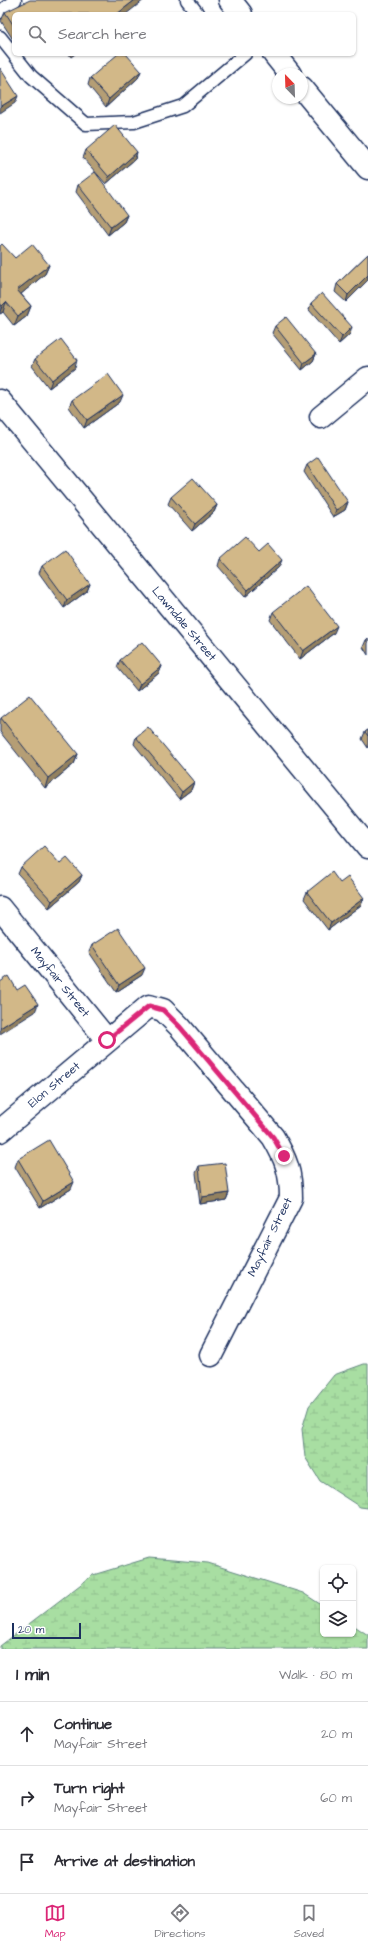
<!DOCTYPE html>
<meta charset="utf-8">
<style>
:root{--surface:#fff;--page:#f2f2f3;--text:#2b2b33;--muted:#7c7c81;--line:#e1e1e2;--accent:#db2777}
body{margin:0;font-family:"Architects Daughter",sans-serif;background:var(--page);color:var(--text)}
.controls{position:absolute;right:12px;bottom:12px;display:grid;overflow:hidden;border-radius:6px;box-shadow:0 1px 3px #0004}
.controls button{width:36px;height:36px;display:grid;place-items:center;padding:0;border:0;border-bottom:1px solid var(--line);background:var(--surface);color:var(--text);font:20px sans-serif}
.compass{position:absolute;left:272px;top:68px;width:36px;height:36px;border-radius:50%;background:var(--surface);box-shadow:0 1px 3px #0004;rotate:337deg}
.scale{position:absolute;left:12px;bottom:10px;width:69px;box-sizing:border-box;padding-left:4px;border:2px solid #1b2f5e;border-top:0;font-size:11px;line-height:14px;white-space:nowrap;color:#1b2f5e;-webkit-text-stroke:3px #fff;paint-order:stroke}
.stop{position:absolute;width:12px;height:12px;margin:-9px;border:3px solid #db2777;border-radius:50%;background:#fff}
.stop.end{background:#db2777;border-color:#fff;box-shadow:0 1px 4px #0008}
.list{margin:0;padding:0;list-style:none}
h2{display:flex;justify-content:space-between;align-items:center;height:52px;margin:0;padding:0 16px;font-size:17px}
h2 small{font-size:13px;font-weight:400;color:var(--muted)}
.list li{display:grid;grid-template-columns:26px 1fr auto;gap:12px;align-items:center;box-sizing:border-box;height:64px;padding:0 16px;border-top:1px solid var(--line)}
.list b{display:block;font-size:15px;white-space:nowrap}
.list p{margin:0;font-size:13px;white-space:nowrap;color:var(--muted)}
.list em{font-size:13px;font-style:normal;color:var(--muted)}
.icon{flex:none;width:22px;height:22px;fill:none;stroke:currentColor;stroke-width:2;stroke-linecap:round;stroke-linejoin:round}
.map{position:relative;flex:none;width:368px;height:1649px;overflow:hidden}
.search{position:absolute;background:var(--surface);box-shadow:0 1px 3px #0004;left:12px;right:12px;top:12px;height:44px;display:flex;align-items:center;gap:10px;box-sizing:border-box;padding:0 14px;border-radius:6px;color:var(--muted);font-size:15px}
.sheet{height:244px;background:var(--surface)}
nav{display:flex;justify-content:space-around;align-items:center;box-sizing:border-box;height:56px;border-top:1px solid var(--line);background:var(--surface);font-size:11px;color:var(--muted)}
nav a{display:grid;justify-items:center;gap:2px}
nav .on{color:var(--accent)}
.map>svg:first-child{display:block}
</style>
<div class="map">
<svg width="368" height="1649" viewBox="0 0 368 1649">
<defs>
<pattern id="wetland-marsh" width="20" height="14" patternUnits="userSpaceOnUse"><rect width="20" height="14" fill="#a8dea2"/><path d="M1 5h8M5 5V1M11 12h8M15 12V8" fill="none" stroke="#90bf8e"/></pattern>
</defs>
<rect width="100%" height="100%" fill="#fff"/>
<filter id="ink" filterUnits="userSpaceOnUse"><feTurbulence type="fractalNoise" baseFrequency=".025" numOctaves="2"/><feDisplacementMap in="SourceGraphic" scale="8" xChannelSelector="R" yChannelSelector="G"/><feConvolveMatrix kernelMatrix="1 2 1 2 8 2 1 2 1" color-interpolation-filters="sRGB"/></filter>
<g filter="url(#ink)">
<path fill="url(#wetland-marsh)" stroke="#628680" d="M364 1364H368V1508L360 1507 320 1481 305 1457 302 1429 309 1406 334 1375Z
M149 1558 208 1563 303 1593 323 1606V1634H353V1625L368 1635V1649H0V1646L93 1575Z"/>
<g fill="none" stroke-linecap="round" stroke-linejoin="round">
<defs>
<path id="service" d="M187 0 198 14
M0 12 15 0
M0 37 31 76 86 124 134 122 183 106 245 54"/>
<path id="minor" d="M230 0 241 14
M274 54 290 74
M302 88 368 168
M0 401 368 847
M321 417 368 378
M0 908 107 1040
M0 1131 149 1006 163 1010 180 1027 273 1137C286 1159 291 1172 291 1198L211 1355"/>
</defs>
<use href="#service" stroke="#1b2f5e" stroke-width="15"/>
<use href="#minor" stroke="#1b2f5e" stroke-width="25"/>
<use href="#service" stroke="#fff" stroke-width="12"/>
<use href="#minor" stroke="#fff" stroke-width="22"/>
</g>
<path fill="#b59e75" stroke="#1b2f5e" d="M5 12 14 14V41L1 21Z
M69 54H75L71 57Z
M141 71 138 78 106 107 88 85 90 78Z
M86 150 137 152 135 159 106 184 83 158Z
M78 185 127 215 124 222 108 235 76 192Z
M0 246 15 258 49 265 45 274 21 294 31 306 27 316 14 326 3 312 0 314Z
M368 254V280L346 302 335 292 337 284Z
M311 303 350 334 339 344 309 310Z
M275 326 316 354 313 361 302 370 272 333Z
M35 359 75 368 49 388 32 366Z
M72 400 120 402 84 428 69 407Z
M307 465 348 502 345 510 333 517 304 472Z
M171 497 217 505 214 512 192 531 168 504Z
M259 552 279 567 245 597 218 566 220 559Z
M42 566 90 584 87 591 64 608 39 573Z
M273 612 334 633 300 659 270 620Z
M368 638V655L363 647 366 640Z
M120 660 162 666 159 673 137 691 117 667Z
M1 718 78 754 74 764 45 788 0 732V721Z
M368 730V748L362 739 365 732Z
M136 737 194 782 191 790 179 799 134 744Z
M60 864 82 875 79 882 49 908 18 874 21 867Z
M340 883 364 898 361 905 328 930 304 899 307 892Z
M92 945 142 975 116 992 89 952Z
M18 1159 71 1189 40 1208 15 1167Z
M199 1166 229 1193 226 1200 200 1204 196 1173Z"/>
<path fill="#93815f" stroke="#1b2f5e" d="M135 0H144L126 14H117Z
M141 71 138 78 106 107 109 99Z
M18 96 15 103 0 113V107Z
M137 152 135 159 106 184 109 177Z
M127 215 124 222 108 235 111 227Z
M49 265 45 274 14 300 17 290Z
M368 275V280L346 302 348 295Z
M6 302 3 312 0 314V312L2 306Z
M31 306 27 316 14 326 18 316Z
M352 327 350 334 339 344 342 337Z
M316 354 313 361 302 370 304 363Z
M77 360 75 368 49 388 52 380Z
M123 395 120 402 84 428 87 420Z
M348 502 345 510 333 517 336 510Z
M217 505 214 512 192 531 195 524Z
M282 560 279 567 245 597 248 590Z
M90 584 87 591 64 608 67 600Z
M337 626 334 633 300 659 303 651Z
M162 666 159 673 137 691 140 684Z
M78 754 74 764 45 788 48 778Z
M194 782 191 790 179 799 182 792Z
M82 875 79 882 49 908 52 901Z
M364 898 361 905 328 930 331 923Z
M145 968 142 975 116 992 119 985Z
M38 1004 35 1012 0 1034V1028Z
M74 1182 71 1189 40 1208 43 1201Z
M229 1193 226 1200 200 1204 202 1197Z"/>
<path fill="#d2b888" stroke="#1b2f5e" d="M30 0H135L117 14H14V26L5 12Z
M118 54H126L141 71 109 99 90 78Z
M0 68 18 96 0 107Z
M115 125 137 152 109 177 86 150Z
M95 172 127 215 111 227 78 185Z
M2 244 15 258 32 244 49 265 17 290 31 306 18 316 6 302 2 306 0 303V246Z
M368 254V275L348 295 337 284Z
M322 293 352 327 342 337 311 303Z
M286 317 316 354 304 363 275 326Z
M61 339 77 360 52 380 35 359Z
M108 374 123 395 87 420 72 400Z
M318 457 348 502 336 510 307 465Z
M193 478 217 505 195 524 171 497Z
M245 537 259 552 268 544 282 560 248 590 220 559Z
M65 549 90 584 67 600 42 566Z
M306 586 337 626 303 651 273 612Z
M368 638V643L366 640Z
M142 642 162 666 140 684 120 660Z
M30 695 78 754 48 778 1 718Z
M148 727 194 782 182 792 136 737Z
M368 730V736L365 732Z
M44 846 60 864 67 858 82 875 52 901 21 867Z
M332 872 340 883 348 877 364 898 331 923 307 892Z
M118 928 145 968 119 985 92 945Z
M9 976 17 990 25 985 38 1004 0 1028V982Z
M49 1140 74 1182 43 1201 18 1159Z
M225 1163 229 1193 202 1197 199 1166Z"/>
</g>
<g fill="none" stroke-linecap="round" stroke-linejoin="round" filter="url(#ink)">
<path stroke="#db2777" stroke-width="5" d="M107 1040 149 1006 163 1010 180 1027 273 1137 284 1156"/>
</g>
<g text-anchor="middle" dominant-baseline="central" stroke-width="3" stroke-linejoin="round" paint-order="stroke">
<g font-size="12" fill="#1b2f5e" stroke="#fff">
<text transform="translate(184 624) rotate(50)">Lawndale Street</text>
<text transform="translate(60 982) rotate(51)">Mayfair Street</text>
<text transform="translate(54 1085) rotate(-40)">Elon Street</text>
<text transform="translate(270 1237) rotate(-64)">Mayfair Street</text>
</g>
</g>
</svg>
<div class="controls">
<button><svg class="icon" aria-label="locate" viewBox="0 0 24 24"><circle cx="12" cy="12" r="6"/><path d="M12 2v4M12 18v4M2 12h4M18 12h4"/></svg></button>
<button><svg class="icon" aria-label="layers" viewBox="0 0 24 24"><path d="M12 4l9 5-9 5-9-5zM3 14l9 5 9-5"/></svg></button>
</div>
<svg class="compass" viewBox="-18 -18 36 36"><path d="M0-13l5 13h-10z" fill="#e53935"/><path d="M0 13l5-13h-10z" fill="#7c7c81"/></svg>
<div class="scale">20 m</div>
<div class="stop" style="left:107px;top:1040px"></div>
<div class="stop end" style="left:284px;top:1156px"></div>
<div class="search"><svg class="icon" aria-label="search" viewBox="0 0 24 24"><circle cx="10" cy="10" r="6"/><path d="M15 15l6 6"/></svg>Search here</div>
</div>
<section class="sheet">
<h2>1 min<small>Walk · 80 m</small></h2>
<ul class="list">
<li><svg class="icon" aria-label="ahead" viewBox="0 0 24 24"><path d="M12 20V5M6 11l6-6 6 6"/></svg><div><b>Continue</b><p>Mayfair Street</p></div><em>20 m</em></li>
<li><svg class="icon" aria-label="right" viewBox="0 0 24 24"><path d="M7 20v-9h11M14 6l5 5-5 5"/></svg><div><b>Turn right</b><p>Mayfair Street</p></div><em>60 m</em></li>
<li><svg class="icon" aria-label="arrive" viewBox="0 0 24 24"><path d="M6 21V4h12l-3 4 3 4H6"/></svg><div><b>Arrive at destination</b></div></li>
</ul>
</section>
<nav>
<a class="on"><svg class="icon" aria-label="map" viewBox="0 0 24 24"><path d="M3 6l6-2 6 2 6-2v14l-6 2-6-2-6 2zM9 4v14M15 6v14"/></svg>Map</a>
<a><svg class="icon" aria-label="directions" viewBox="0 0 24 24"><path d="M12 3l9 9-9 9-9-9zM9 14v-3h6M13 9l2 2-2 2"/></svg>Directions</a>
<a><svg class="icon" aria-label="saved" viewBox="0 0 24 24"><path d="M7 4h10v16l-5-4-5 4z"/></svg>Saved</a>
</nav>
